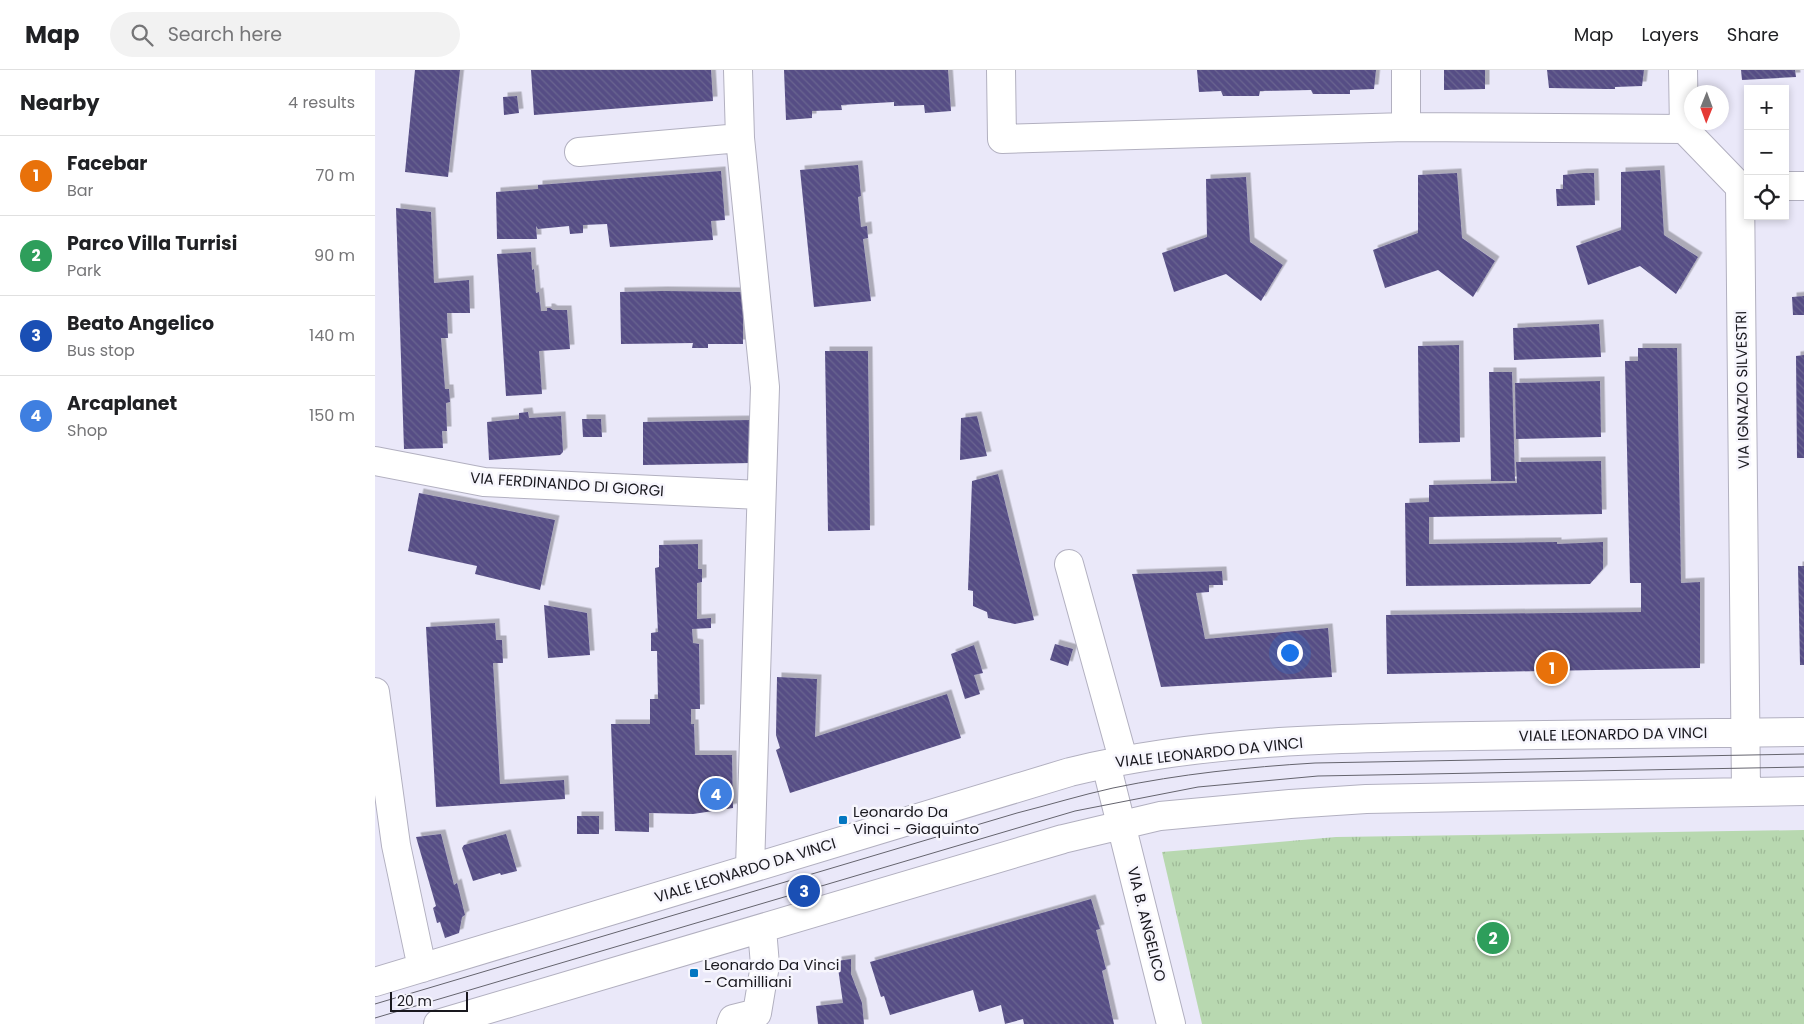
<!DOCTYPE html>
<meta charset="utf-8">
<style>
:root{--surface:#fff;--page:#f2f2f2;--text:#202124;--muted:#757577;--line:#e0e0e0;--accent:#0477c1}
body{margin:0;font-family:Poppins,sans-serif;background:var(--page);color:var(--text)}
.controls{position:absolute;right:15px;top:15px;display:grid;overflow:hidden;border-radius:0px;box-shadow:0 2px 8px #0003}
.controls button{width:45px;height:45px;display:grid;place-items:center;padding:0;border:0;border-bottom:1px solid var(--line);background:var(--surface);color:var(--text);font:25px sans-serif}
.compass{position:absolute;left:1309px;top:15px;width:45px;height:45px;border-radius:50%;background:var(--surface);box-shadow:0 2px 8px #0003;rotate:181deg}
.scale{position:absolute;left:15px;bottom:12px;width:78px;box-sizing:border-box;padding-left:5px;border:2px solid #19181e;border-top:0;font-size:14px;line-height:18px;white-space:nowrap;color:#19181e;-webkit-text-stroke:4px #f7f6fd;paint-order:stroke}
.you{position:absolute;left:914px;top:582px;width:18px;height:18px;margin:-12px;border:4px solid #fff;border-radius:50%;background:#1a73e8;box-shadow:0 0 0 8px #1a73e833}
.badge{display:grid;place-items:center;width:32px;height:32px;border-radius:50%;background:var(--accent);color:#fff;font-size:16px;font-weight:700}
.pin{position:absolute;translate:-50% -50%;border:2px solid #fff;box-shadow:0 1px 5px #0006}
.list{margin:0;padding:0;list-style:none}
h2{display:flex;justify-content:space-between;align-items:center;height:65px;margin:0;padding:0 20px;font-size:21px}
h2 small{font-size:16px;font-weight:400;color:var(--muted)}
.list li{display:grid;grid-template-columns:32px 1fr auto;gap:15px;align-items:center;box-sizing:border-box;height:80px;padding:0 20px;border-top:1px solid var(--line)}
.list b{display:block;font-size:19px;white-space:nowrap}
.list p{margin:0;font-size:16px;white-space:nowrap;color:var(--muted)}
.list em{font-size:16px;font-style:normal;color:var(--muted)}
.icon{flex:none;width:28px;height:28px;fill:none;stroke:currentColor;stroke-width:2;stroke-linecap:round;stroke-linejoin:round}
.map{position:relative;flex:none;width:1429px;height:954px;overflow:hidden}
header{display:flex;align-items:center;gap:30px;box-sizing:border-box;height:70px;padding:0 25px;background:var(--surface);border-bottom:1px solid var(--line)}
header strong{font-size:24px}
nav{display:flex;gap:28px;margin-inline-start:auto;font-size:18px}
.search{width:350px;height:45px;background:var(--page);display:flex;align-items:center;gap:12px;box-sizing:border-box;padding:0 18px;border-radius:28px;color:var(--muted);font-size:19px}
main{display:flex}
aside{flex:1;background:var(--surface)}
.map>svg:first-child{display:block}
</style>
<header>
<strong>Map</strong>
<div class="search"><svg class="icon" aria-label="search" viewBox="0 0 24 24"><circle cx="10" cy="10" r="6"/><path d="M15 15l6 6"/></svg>Search here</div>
<nav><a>Map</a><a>Layers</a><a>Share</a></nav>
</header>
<main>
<aside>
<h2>Nearby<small>4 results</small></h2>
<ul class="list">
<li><span class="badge" style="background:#e8710a">1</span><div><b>Facebar</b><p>Bar</p></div><em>70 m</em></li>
<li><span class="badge" style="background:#2e9e5b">2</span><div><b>Parco Villa Turrisi</b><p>Park</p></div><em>90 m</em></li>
<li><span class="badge" style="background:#1a4fb4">3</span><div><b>Beato Angelico</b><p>Bus stop</p></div><em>140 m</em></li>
<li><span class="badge" style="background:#3f7fe0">4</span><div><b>Arcaplanet</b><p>Shop</p></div><em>150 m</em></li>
</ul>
</aside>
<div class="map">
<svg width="1429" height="954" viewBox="0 0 1429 954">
<defs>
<pattern id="grass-tufts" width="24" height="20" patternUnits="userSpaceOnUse" patternTransform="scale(1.25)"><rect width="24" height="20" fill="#b8d8b0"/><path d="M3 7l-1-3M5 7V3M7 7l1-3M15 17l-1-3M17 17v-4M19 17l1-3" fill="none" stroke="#9eb997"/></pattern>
<pattern id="building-back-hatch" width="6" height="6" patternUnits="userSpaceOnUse" patternTransform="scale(1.25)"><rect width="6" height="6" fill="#564e85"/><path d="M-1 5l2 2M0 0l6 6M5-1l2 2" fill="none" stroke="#6a6490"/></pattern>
<filter id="shadow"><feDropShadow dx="4.5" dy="-4.5" stdDeviation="0" flood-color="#0004"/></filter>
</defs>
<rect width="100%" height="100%" fill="#eae8f9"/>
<path fill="url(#grass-tufts)" d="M1429 760V954H827L787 782 961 767Z"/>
<path fill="url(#building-back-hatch)" filter="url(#shadow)" d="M40 0H85L73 107 30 102Z
M156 0H336L338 31 159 45Z
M409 0H573L576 41 550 43 549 35 519 36V32L466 35 467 40 437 41V48L411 50Z
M822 0H1001L999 19 975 20V24H938L936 20 885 21 884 26H848L846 21 824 22Z
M1069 0H1110V19L1069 20Z
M1172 0H1269L1267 16 1240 17V19H1231L1174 18Z
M1366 0H1420L1421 7 1367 10Z
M142 26 144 43 129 45 128 27Z
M483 95 486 126 483 127 486 157 492 156 493 168 488 169 496 231 439 237 425 100Z
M1285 100 1289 165 1323 187 1301 224 1265 196 1213 215 1201 176 1246 160V102Z
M346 101 350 150 336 151 338 170 235 177 232 154 208 155V163L195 164 194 156 163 159 161 156 162 169H122L121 122 163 119V115Z
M1082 103 1087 168 1120 191 1098 227 1063 200 1010 218 998 180 1043 163V105Z
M1208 103H1219L1220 135 1182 136 1181 119H1188V105Z
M871 107 875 172 908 195 886 231 851 204 799 222 787 183 832 167 831 109Z
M21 138 56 142 59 213 94 210 95 243H72L73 268H66L70 319H74L75 332 71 333 72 361H67L68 378 29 379Z
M156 182 157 200 159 199 161 223 164 222 166 241H172V238H175L178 240H192L195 279 164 281 167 324 131 326 122 184Z
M288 221 368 222V274H333V278H317L318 273 246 274 245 222Z
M1429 226V245H1418L1417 227Z
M1224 254 1226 287 1139 290 1138 258Z
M1084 275 1085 372 1044 373 1043 276Z
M1263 278H1302L1306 513 1325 512V598L1012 604 1011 545 1266 542V513H1255L1250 291H1263Z
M450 281H493L495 460 453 461Z
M1429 285V388H1422L1421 286Z
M1114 302H1137L1140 411H1116Z
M1225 311 1226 367 1141 369 1140 313Z
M153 342 154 348 186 346 188 382 185 385 114 390 112 352 144 349V343Z
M602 346 612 386 585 390 586 348Z
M207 349H226L227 367H208Z
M375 350 376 393 268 395V352Z
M1226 391 1227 444 1054 447V474L1182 472V474L1228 472V499L1215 514 1031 516 1030 433 1054 432V415L1142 413 1141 392Z
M623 404 659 550 640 554 613 548 612 542 598 536V521L593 520 597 411Z
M44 423 180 450 165 520 100 504 102 496 33 481Z
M323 474V499H327V512L322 513V549L336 548V558L317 559 318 573 324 574 325 639H316V654H319L320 685H357L358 738 318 744 274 743V762L240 761 236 654H275V629H283L282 581H276V563L283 562 280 498 284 497V475Z
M1423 496H1429V595H1425Z
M847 501 848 515H834V522L821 523 830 569 953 558 957 607 786 617 757 504Z
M169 535 212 543 215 585 173 588Z
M120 553 121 570H127L128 593H118L125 714 189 710 190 729 61 737 51 557Z
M680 574 698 579 693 596 675 590Z
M599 575 608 603 599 605 605 624 590 629 576 584Z
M402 607 442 609 440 667 572 624 586 668 415 723 401 680 405 678 401 665Z
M202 746H224V764H202Z
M66 764 79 815 82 813 90 845 87 847 84 863 70 868 65 852 62 853 58 838 61 836 41 767Z
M131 764 142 801 126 805 125 803 98 811 87 778 89 775Z
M716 829 725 859 721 860 731 899 727 901 739 954H649L648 949 630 954 626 935 604 942 598 920 515 945 509 926 506 927 495 892Z
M476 889V904L487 933 489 954H443L441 936 468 933 462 891Z"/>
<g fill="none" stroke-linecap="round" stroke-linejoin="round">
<defs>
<path id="minor" d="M363 0 365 68 390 317 375 798
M626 0 627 69 1031 57
M1031 0V57L1309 59
M1308 0 1309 59 1365 117 1371 722
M204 82 365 68
M1410 116H1429
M0 391 109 412 385 425
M694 494 748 689
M0 622 21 775 47 898
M731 694 796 954
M0 912 695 702C826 670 963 668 1097 666 1207 665 1318 663 1429 662
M63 954 688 769 785 746 915 734 991 729 1429 721
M356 954 358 949 382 943 390 895 387 859"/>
</defs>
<use href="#minor" stroke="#b2b0c0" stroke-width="30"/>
<use href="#minor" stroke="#fff" stroke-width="28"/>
<path stroke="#65646e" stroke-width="1" d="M0 934 642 743C674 735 706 725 738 718 805 704 873 697 940 693L1429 684
M0 948 700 741 823 717 943 706 1429 697"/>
</g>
<g fill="#0477c1" stroke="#f7f6fd" stroke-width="2">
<rect x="463" y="745" width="10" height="10" rx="2.5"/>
<rect x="314" y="898" width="10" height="10" rx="2.5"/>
</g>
<g text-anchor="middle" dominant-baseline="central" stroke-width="5" stroke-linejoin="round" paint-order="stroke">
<g font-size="15" fill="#19181e" stroke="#f7f6fd">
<text transform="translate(1367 320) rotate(-91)">VIA IGNAZIO SILVESTRI</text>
<text transform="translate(192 414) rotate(4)">VIA FERDINANDO DI GIORGI</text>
<text transform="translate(1238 664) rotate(-1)">VIALE LEONARDO DA VINCI</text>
<text transform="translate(834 682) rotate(-6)">VIALE LEONARDO DA VINCI</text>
<text transform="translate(370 800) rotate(-17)">VIALE LEONARDO DA VINCI</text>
<text transform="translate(772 854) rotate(76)">VIA B. ANGELICO</text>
</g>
<g font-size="15" fill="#19181e" stroke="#f7f6fd" text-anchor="start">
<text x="478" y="741">Leonardo Da<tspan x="478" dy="17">Vinci - Giaquinto</tspan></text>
<text x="329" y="894">Leonardo Da Vinci<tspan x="329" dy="17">- Camilliani</tspan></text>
</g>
</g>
</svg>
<div class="controls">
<button>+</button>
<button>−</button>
<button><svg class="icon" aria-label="locate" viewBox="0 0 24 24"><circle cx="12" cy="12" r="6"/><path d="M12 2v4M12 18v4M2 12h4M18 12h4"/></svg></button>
</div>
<svg class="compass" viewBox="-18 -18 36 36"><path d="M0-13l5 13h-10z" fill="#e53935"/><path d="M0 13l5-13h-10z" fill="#757577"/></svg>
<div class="scale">20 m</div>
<div class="you"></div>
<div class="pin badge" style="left:1177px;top:598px;background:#e8710a">1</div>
<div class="pin badge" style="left:1118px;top:868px;background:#2e9e5b">2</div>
<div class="pin badge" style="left:429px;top:821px;background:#1a4fb4">3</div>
<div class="pin badge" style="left:341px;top:724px;background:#3f7fe0">4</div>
</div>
</main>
